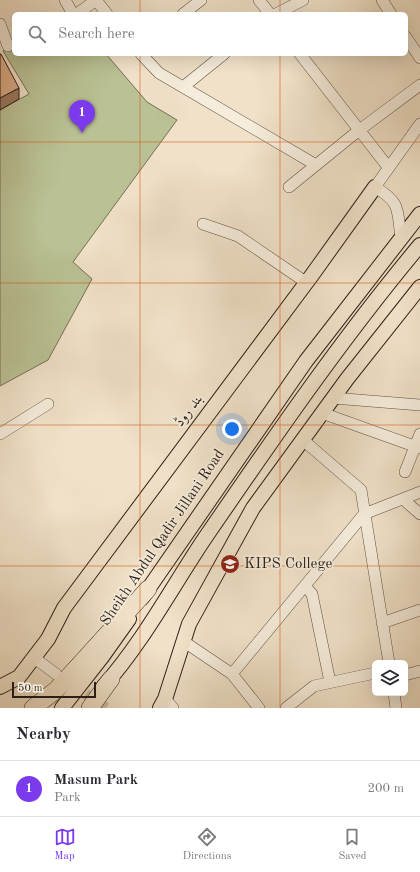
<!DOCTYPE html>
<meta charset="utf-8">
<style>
:root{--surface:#fff;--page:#f2f2f3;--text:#2b2b33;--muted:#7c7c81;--line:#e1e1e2;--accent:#7c3aed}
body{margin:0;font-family:"Old Standard TT",Amiri,serif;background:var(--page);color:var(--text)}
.controls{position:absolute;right:12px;bottom:12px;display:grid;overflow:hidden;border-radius:6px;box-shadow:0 4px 16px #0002}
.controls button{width:36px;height:36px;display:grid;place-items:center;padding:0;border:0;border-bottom:1px solid var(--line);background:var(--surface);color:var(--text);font:20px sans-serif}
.scale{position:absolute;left:12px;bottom:10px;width:84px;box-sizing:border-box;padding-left:4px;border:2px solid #2c1f17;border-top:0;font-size:11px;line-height:14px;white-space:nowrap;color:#2c1f17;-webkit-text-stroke:3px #f5ecdb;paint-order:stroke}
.you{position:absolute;left:232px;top:429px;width:14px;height:14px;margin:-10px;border:3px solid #fff;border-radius:50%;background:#1a73e8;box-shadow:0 0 0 6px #1a73e833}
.badge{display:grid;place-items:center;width:26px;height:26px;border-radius:50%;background:var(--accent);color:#fff;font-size:13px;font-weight:700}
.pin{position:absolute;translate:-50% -33px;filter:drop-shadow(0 1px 2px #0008)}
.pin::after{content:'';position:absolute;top:21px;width:14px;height:12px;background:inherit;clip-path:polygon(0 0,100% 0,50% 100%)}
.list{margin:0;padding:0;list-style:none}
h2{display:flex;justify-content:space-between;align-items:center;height:52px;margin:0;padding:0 16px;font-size:17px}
h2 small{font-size:13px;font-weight:400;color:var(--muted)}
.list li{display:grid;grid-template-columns:26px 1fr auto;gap:12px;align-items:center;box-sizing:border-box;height:56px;padding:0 16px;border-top:1px solid var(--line)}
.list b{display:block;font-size:15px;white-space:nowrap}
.list p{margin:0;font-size:13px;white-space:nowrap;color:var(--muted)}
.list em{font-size:13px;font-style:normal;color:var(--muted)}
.icon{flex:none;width:22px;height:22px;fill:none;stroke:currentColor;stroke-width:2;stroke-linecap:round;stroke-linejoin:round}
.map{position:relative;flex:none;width:420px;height:708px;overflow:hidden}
.search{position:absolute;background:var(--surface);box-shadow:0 4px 16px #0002;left:12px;right:12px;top:12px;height:44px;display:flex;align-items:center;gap:10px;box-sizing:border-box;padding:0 14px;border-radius:6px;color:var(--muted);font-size:15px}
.sheet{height:108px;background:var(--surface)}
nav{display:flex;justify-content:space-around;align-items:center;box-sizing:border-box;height:56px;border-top:1px solid var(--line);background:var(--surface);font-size:11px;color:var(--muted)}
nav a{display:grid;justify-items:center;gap:2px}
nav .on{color:var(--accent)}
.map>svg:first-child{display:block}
</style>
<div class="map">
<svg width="420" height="708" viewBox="0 0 420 708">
<rect width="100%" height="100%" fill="#f0e1c8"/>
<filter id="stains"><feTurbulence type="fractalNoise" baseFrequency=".005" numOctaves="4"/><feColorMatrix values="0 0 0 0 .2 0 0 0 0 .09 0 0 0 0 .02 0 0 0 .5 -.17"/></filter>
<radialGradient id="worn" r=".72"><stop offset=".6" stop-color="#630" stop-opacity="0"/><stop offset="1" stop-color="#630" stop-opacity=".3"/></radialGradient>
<path fill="#bac295" stroke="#737056" d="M14 46V54H106L147 102 177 120 73 262 92 279 48 360 0 386V110L29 94 3 51Z"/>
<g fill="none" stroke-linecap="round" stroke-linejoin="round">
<path stroke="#c9baa5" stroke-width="11" stroke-dasharray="11 5.5" stroke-linecap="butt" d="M72 685 106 708"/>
<defs>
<path id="minor" d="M65 0 73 14
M96 0 107 14
M259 0 270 14
M382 0 391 14
M77 14 96 0
M183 14 201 0
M276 14 303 0
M0 24 8 46
M406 37 420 58
M141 54 159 73 316 165
M300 54 388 167
M183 87 224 54
M289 187 358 131 420 85
M203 224 238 236 307 283
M401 238C397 209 401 203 375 187L420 124
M333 398 420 405
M322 413 420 448
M0 434 48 404
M303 440 361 490 389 663
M405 472 420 434
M403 499 420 514
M305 586 312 594 330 682
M382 623 420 610
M183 641 232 674 259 708
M33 657 56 674
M232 674 364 514 420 492
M405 675 420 671
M394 693 396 708
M165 699 173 708
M286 708 314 686 375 673"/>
<path id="major" d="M142 598 306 361 420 214
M0 687 19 677 48 639 64 608 312 275 375 187
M103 687C144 641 173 585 207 535 275 436 343 337 420 245
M62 708 102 657 129 619
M160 708 165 699 189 624 253 508 347 379 420 287"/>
<path id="highway" d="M33 708 56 690 81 663 148 589
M90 708 111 679"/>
</defs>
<use href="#minor" stroke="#5d5043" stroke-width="12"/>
<use href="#major" stroke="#2c1f17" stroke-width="16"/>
<use href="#highway" stroke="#2c1f17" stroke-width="18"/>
<use href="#minor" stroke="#f5ecdb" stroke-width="11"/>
<use href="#major" stroke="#f0e1c8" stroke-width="14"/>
<use href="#highway" stroke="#f0e1c8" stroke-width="17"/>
</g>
<path fill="#99785f" stroke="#2c1f17" d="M19 88V99L0 110V98Z"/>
<path fill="#dbab88" stroke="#2c1f17" d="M0 54H1L19 88 0 98Z"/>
<path fill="none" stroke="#d5530d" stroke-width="1" stroke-opacity="0.55" d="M140 0V14M280 0V14M140 54V708M280 54V708M0 142H420M0 283H420M0 425H420M0 566H420"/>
<defs>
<symbol id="university-disc" viewBox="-11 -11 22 22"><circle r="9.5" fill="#8f2418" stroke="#f5ecdb"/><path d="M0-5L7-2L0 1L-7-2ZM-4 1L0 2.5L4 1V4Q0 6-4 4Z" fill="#fff"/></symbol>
</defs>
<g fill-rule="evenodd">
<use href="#university-disc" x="219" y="553" width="22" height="22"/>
</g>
<g text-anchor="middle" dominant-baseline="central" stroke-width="3.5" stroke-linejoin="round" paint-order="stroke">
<g font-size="15" fill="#2c1f17" stroke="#f5ecdb">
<text transform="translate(189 411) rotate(-53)">بند روڈ</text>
<text transform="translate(163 538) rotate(-56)">Sheikh Abdul Qadir Jillani Road</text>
</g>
<g font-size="15" fill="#2c1f17" stroke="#f5ecdb" text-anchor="start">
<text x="244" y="564">KIPS College</text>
</g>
</g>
<rect width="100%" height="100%" filter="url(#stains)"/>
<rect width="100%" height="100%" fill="url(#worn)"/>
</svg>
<div class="controls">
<button><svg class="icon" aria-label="layers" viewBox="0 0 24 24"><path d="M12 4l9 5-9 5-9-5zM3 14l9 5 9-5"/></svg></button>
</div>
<div class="scale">50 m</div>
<div class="you"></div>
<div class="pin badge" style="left:82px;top:133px">1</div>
<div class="search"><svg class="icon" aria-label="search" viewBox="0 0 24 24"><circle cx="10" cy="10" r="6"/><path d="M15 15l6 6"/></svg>Search here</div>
</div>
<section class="sheet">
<h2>Nearby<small></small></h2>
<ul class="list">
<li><span class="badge">1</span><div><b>Masum Park</b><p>Park</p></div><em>200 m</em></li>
</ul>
</section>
<nav>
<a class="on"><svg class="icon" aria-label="map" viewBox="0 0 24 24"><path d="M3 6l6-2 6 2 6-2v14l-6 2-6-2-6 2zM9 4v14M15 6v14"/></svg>Map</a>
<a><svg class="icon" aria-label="directions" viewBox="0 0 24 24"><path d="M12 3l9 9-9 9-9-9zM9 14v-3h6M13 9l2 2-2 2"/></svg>Directions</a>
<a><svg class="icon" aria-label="saved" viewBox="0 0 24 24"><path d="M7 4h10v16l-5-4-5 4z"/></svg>Saved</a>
</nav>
